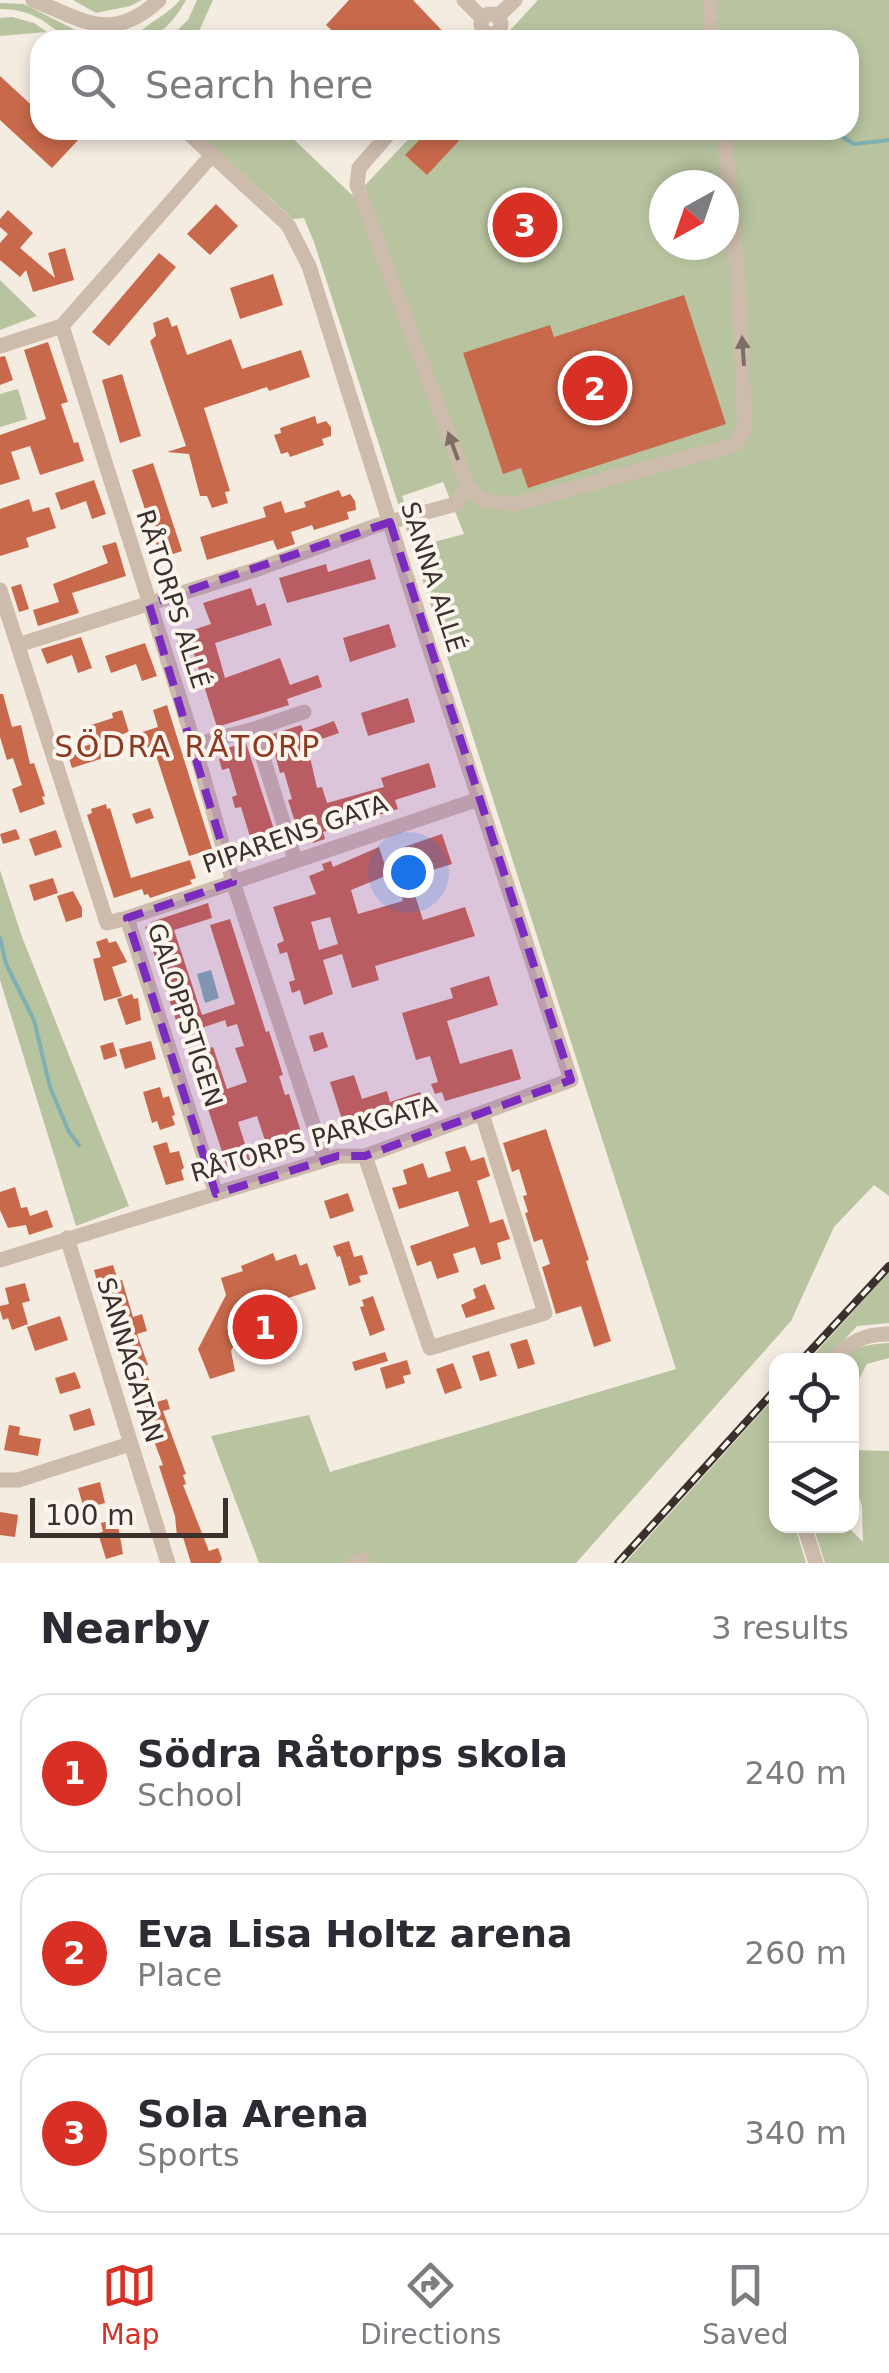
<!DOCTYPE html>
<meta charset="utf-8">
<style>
:root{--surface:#fff;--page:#f7f7f7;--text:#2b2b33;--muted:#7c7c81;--line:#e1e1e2;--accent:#d93025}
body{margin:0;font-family:"DejaVu Sans",sans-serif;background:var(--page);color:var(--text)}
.controls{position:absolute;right:30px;bottom:30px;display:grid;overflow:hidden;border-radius:20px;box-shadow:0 5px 15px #0003}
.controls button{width:90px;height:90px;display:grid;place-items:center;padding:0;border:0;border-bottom:2px solid var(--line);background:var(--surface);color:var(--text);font:50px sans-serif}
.compass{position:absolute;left:649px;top:170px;width:90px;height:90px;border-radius:50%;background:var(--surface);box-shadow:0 5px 15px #0003;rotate:220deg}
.scale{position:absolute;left:30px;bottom:25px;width:198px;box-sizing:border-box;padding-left:10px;border:5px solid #3b302b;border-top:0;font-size:28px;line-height:35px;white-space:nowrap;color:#3b302b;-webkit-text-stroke:8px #fbf5ee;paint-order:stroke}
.you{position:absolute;left:408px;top:872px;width:35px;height:35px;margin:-25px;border:8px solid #fff;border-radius:50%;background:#1a73e8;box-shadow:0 0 0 15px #1a73e833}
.badge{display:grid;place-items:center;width:65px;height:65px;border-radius:50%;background:var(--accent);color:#fff;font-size:32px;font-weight:700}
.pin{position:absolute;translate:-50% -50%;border:5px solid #fff;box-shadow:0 2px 10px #0006}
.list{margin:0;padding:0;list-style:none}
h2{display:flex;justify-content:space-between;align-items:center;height:130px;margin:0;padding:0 40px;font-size:42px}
h2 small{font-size:32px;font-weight:400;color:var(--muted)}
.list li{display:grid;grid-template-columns:65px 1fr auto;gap:30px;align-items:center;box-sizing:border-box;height:160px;margin:0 20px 20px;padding:0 20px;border:2px solid var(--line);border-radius:30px}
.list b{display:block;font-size:38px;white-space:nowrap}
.list p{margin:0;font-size:32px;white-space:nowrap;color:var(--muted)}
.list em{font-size:32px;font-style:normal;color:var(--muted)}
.icon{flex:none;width:55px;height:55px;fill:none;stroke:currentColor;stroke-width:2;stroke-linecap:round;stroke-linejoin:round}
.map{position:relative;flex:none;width:889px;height:1563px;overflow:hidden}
.search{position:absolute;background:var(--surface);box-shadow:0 5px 15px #0003;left:30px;right:30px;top:30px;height:110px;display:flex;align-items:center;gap:25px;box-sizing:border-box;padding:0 35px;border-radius:30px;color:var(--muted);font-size:38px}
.sheet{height:670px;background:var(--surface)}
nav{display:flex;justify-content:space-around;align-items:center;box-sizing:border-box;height:140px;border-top:2px solid var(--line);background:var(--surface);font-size:28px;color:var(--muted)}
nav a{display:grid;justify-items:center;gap:5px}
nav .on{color:var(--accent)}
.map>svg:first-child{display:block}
</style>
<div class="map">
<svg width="889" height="1563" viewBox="0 0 889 1563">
<rect width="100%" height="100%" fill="#f4ebe1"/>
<path fill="#b8c4a0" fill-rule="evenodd" d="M73 0H142L130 6 96 13Z
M180 0H186C174 21 159 40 133 40 145 23 167 16 180 0Z
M197 0H213L195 40H167L188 20Z
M538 0H889V1196L874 1185 834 1227 791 1321 576 1563H259L211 1436 309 1415 330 1472 676 1369 314 242 304 218 293 219 195 130H284L354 197 417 130H849V40H501ZM664 185H724V245H664ZM443 482 464 534 419 546 402 496Z
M0 3 24 4 95 40H68C46 21 30 9 0 9Z
M12 17 34 23 47 32 0 36V18Z
M0 280 37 316 0 330Z
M18 389 27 419 0 427V394Z
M0 870 22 937 129 1206 76 1226 0 980Z
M889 1272V1323L857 1326 826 1360H809Z
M889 1343V1358L867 1364 859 1379V1399L852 1405V1360H841C853 1346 871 1344 889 1343Z
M776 1396V1526H795L806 1563H625Z
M854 1450 889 1451V1563H825L813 1526H847L863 1542 862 1506 852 1476Z"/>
<path fill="#7fb0b2" d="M211 970 219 998 205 1003 197 974Z"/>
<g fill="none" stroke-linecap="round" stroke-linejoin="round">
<path stroke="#7fb0b2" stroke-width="4" d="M831 130 854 144 889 140
M0 938 6 964 34 1020 50 1087 69 1132 79 1145"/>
</g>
<path fill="#c8694b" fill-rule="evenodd" d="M349 0H413L451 40H342L326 25Z
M0 76 40 113V130H71L80 138 52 168 0 120Z
M429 130H469L427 175 405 155Z
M216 204 238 226 210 255 187 234Z
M8 210 33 233 20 248 55 278 48 253 65 248 74 280 33 292 26 270 20 277 0 260V243L8 234 0 227V219Z
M159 253 176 267 109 346 92 332Z
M273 274 283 305 240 319 230 288Z
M684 295 726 424 528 488 521 468 503 474 463 353 550 325 554 337Z
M168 317 172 327 177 325 187 355 231 339 242 369 301 350 310 377 269 391 267 387 204 408 230 491 225 492 228 503 212 508 207 496H200L189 454 167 452 186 446 150 341 156 336 153 323Z
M48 342 68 402 61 404 74 443 78 442 84 461 40 475 30 446 11 452 20 479 0 485V435L46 419 24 350Z
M5 356 13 380 0 385V357Z
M122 374 141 436 120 443 102 380Z
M315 416 317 424 326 421 331 427V436L322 439 324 445 290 457 288 452 281 454 274 435 281 433 280 428Z
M153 463 182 551 161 558 132 470Z
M94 480 106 514 92 519 86 501 61 510 55 493Z
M339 490 342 497 350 494 355 501 356 510 347 512 349 519 314 530 312 525 291 532 295 544 277 550 273 540 207 560 200 537 266 517 263 507 281 501 285 513 306 507 304 502Z
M29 499 33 512 49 507 56 528 26 538 29 547 0 556V509Z
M116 542 126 576 72 593 79 613 38 626 33 610 59 602 53 584 108 563 102 546Z
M370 559 376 579 287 603 279 578 326 564 328 572Z
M21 584 29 609 19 612 11 587Z
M251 588 257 606 265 603 272 625 215 643 225 678 280 658 290 685 318 675 322 687 287 699 289 705 217 727 187 632 211 624 203 603Z
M389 624 396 647 350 662 343 638Z
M81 637 92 668 78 673 72 655 47 664 41 649Z
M145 643 157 676 142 681 136 664 111 673 105 656Z
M0 694H3L12 727 21 725 30 764 34 763 45 796 42 797 45 804 20 813 12 789 22 785 13 758 7 760 0 737Z
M408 698 415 722 368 736 361 713Z
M167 705 212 849 189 856 153 746 138 750 133 735 158 727 153 710Z
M122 710 129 732 108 739 113 755 72 768 67 752 94 743 88 726 113 718 112 713Z
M334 721 339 733 307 744 317 788 322 787 327 803 384 787 381 778 429 763 436 787 395 800 398 809 323 832 325 839 313 843 312 837 301 841 288 800 292 799 284 772 280 773 270 735 301 725 304 732Z
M246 743 278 842 272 844 270 834 251 840 241 807 235 808 232 797 237 795 229 768 222 770 219 759 226 757 223 749Z
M106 804 107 809 110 808 131 878 190 860 196 878 190 880 192 884 150 898 148 894 144 895 142 889 114 898 87 815 92 813 91 809Z
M150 808 154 818 136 824 132 814Z
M16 829 20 839 3 844 0 834Z
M56 830 62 847 35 856 29 839Z
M442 834 452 864 413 876 404 847Z
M379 847 388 875 351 890 358 914 403 901 396 878 408 874 423 920 465 907 475 936 375 966 379 980 352 988 342 954 323 960 333 994 304 1005 300 990 292 993 289 982 295 980 287 952 280 954 277 944 284 941 273 907 316 894 309 876 324 870 322 864 331 861 333 867ZM330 917 338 944 319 950 311 922Z
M53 878 58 893 34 901 29 885Z
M73 891 82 908V917L66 922 57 896Z
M208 903 212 918 174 930 202 1015 235 1004 210 925 230 919 266 1032 269 1031 277 1056 283 1075 279 1076 285 1095 289 1094 303 1138 299 1139 301 1146 270 1156 257 1116 238 1122 251 1163 228 1170 190 1054 213 1047 227 1089 247 1082 235 1048 244 1046 237 1024 227 1027 225 1020 181 1035 145 927 152 925 151 922Z
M107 938 109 943 116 941 127 962 112 967 122 996 104 1001 93 959 101 957 96 942Z
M489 976 498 1005 447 1021 460 1064 512 1049 521 1079 445 1101 442 1092 435 1094 431 1084 438 1082 430 1056 416 1060 402 1013 453 998 450 988Z
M132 994 134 999 138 998 141 1020 126 1025 117 999Z
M323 1032 328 1047 314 1052 309 1036Z
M151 1041 156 1059 125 1069 119 1049Z
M113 1042 117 1056 104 1060 100 1046Z
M354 1075 362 1099 387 1091 390 1102 420 1092 425 1107 346 1132 330 1082Z
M160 1087 163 1098 169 1096 175 1115 172 1116 175 1125 160 1130 157 1121 152 1123 143 1092Z
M546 1129 589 1260 586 1261 611 1341 594 1347 581 1306 556 1314 542 1267 550 1264 542 1239 534 1242 525 1213 528 1212 523 1196 527 1195 519 1169 512 1172 503 1143Z
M167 1142 170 1153 179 1151 184 1168 181 1170 184 1180 166 1185 153 1146Z
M465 1146 471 1161 484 1157 490 1176 477 1181 490 1223 503 1219 510 1239 497 1243 501 1259 481 1265 475 1247 453 1254 459 1272 437 1279 431 1261 417 1266 410 1246 469 1226 458 1191 399 1209 392 1188 407 1184 403 1170 423 1163 428 1178 451 1171 445 1152Z
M15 1187 21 1208 27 1207 30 1216 47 1210 53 1227 29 1235 26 1225 8 1228 0 1210V1192Z
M348 1193 354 1211 330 1219 324 1201Z
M349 1241 354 1257 362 1255 368 1274 359 1276 361 1282 349 1286 340 1256 337 1257 333 1246Z
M273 1253 276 1261 296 1254 300 1266 307 1263 316 1289 254 1309 253 1305 231 1351 235 1371 210 1379 198 1349 226 1295 221 1278 243 1271 241 1266Z
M113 1265 118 1281 122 1280 133 1317 142 1314 147 1331 137 1334 148 1365 144 1366 157 1402 167 1399 170 1409 163 1411 186 1474 183 1475 186 1484 183 1485 209 1551 218 1548 222 1559 220 1563H191L182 1534 177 1536 175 1516 159 1466 163 1465 152 1436 149 1437 143 1420 147 1419 139 1394 134 1396 127 1375 119 1340H117L108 1312 111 1311 104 1288 99 1289 94 1270Z
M25 1283 30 1301 22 1303 28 1324 12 1330 8 1318 3 1320 0 1310V1306L9 1304 5 1288Z
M485 1284 495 1309 466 1318 461 1305 476 1298 473 1289Z
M373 1296 385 1330 370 1336 360 1307 364 1306 362 1300Z
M60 1316 68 1340 35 1351 27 1327Z
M277 1328 285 1355 269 1360 261 1333Z
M527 1339 535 1364 518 1369 510 1344Z
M489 1351 497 1376 480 1381 472 1356Z
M385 1352 388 1361 355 1371 352 1362Z
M407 1360 411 1374 403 1376 405 1383 386 1389 380 1368Z
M453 1363 462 1388 445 1394 436 1369Z
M75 1372 81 1388 60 1394 55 1378Z
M90 1408 95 1425 74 1431 69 1415Z
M9 1425 20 1427 19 1435 41 1439 38 1456 4 1450Z
M100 1482 105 1503 84 1509 78 1488Z
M0 1512 18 1515 15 1537 0 1535Z
M117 1519 123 1554 106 1559 98 1533 103 1532 101 1523Z"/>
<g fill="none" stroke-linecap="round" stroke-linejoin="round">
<path stroke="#cdbbac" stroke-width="15" d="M33 0C83 20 112 44 159 0
M464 0 483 19
M481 24a10 10 0 1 1 20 0a10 10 0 1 1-20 0Z
M497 17 515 0
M710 40 711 0
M212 155 62 326 193 740 233 882 325 1160
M0 346 62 326
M467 485 484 501 515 504 734 445 745 429 738 280 724 130
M0 590 107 923 127 918 216 1194
M18 645 258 569 375 526 456 504 467 485 357 185 359 168 392 130
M254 729 304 712
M194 745 254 729 295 860
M127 918 479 799
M365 1156 430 1348 545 1313 482 1114
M67 1238 168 1563
M0 1260 338 1156H365L571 1080 419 616 309 266 288 225 185 130
M834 1360C849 1342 864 1334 889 1334
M0 1480H18L130 1444
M804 1526 816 1563
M354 1563 363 1560"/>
<defs>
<path id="rail" d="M802 1360 889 1266
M618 1563 776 1389"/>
</defs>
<use href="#rail" stroke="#3b302b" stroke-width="8"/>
<use href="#rail" stroke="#fbf5ee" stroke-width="4" stroke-dasharray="11" stroke-linecap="butt"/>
</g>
<defs><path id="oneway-solid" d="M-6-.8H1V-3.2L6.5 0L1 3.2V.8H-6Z" transform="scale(2.5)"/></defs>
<g fill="#7d6f65">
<use href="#oneway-solid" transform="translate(743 351) rotate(-94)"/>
<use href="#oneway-solid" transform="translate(453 446) rotate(-110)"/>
</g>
<path fill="#7b2cbf" fill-opacity="0.2" stroke="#7b2cbf" stroke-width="8" stroke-dasharray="20 12" stroke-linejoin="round" d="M390 522 571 1080 365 1156H338L216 1194 127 918 233 882 149 604Z"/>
<g text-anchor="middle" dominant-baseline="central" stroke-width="8" stroke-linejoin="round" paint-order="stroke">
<g font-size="25" fill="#3b302b" stroke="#fbf5ee">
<text transform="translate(433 577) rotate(72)">SANNA ALLÉ</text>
<text transform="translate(173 599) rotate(72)">RÅTORPS ALLÉ</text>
<text transform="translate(295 834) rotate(-19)">PIPARENS GATA</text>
<text transform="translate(185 1015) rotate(72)">GALOPPSTIGEN</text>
<text transform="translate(314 1139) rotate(-16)">RÅTORPS PARKGATA</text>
<text transform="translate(130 1360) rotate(73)">SANNAGATAN</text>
</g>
<g font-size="30" letter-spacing="2.5" fill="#8c3b22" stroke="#fbf5ee">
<text x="188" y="746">SÖDRA RÅTORP</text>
</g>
</g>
</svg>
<div class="controls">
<button><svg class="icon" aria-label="locate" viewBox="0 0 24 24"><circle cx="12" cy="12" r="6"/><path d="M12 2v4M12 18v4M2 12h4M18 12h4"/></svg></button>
<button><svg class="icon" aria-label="layers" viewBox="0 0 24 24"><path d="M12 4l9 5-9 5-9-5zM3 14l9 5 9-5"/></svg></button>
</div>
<svg class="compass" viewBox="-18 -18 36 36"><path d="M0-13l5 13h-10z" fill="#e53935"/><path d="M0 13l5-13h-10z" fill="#7c7c81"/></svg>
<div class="scale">100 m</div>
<div class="you"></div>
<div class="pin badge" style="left:265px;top:1327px">1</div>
<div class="pin badge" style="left:595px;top:388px">2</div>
<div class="pin badge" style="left:525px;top:225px">3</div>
<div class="search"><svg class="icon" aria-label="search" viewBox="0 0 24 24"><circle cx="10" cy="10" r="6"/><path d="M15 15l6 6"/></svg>Search here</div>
</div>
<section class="sheet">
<h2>Nearby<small>3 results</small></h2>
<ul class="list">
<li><span class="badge">1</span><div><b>Södra Råtorps skola</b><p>School</p></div><em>240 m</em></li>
<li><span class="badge">2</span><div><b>Eva Lisa Holtz arena</b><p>Place</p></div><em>260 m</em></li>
<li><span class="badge">3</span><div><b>Sola Arena</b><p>Sports</p></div><em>340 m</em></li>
</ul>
</section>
<nav>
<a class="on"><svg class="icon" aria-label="map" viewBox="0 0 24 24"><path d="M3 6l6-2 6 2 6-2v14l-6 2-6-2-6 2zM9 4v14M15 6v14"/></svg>Map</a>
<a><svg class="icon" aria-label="directions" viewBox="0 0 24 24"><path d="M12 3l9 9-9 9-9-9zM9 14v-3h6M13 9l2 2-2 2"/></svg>Directions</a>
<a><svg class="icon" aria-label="saved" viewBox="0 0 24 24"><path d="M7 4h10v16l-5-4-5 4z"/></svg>Saved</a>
</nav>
